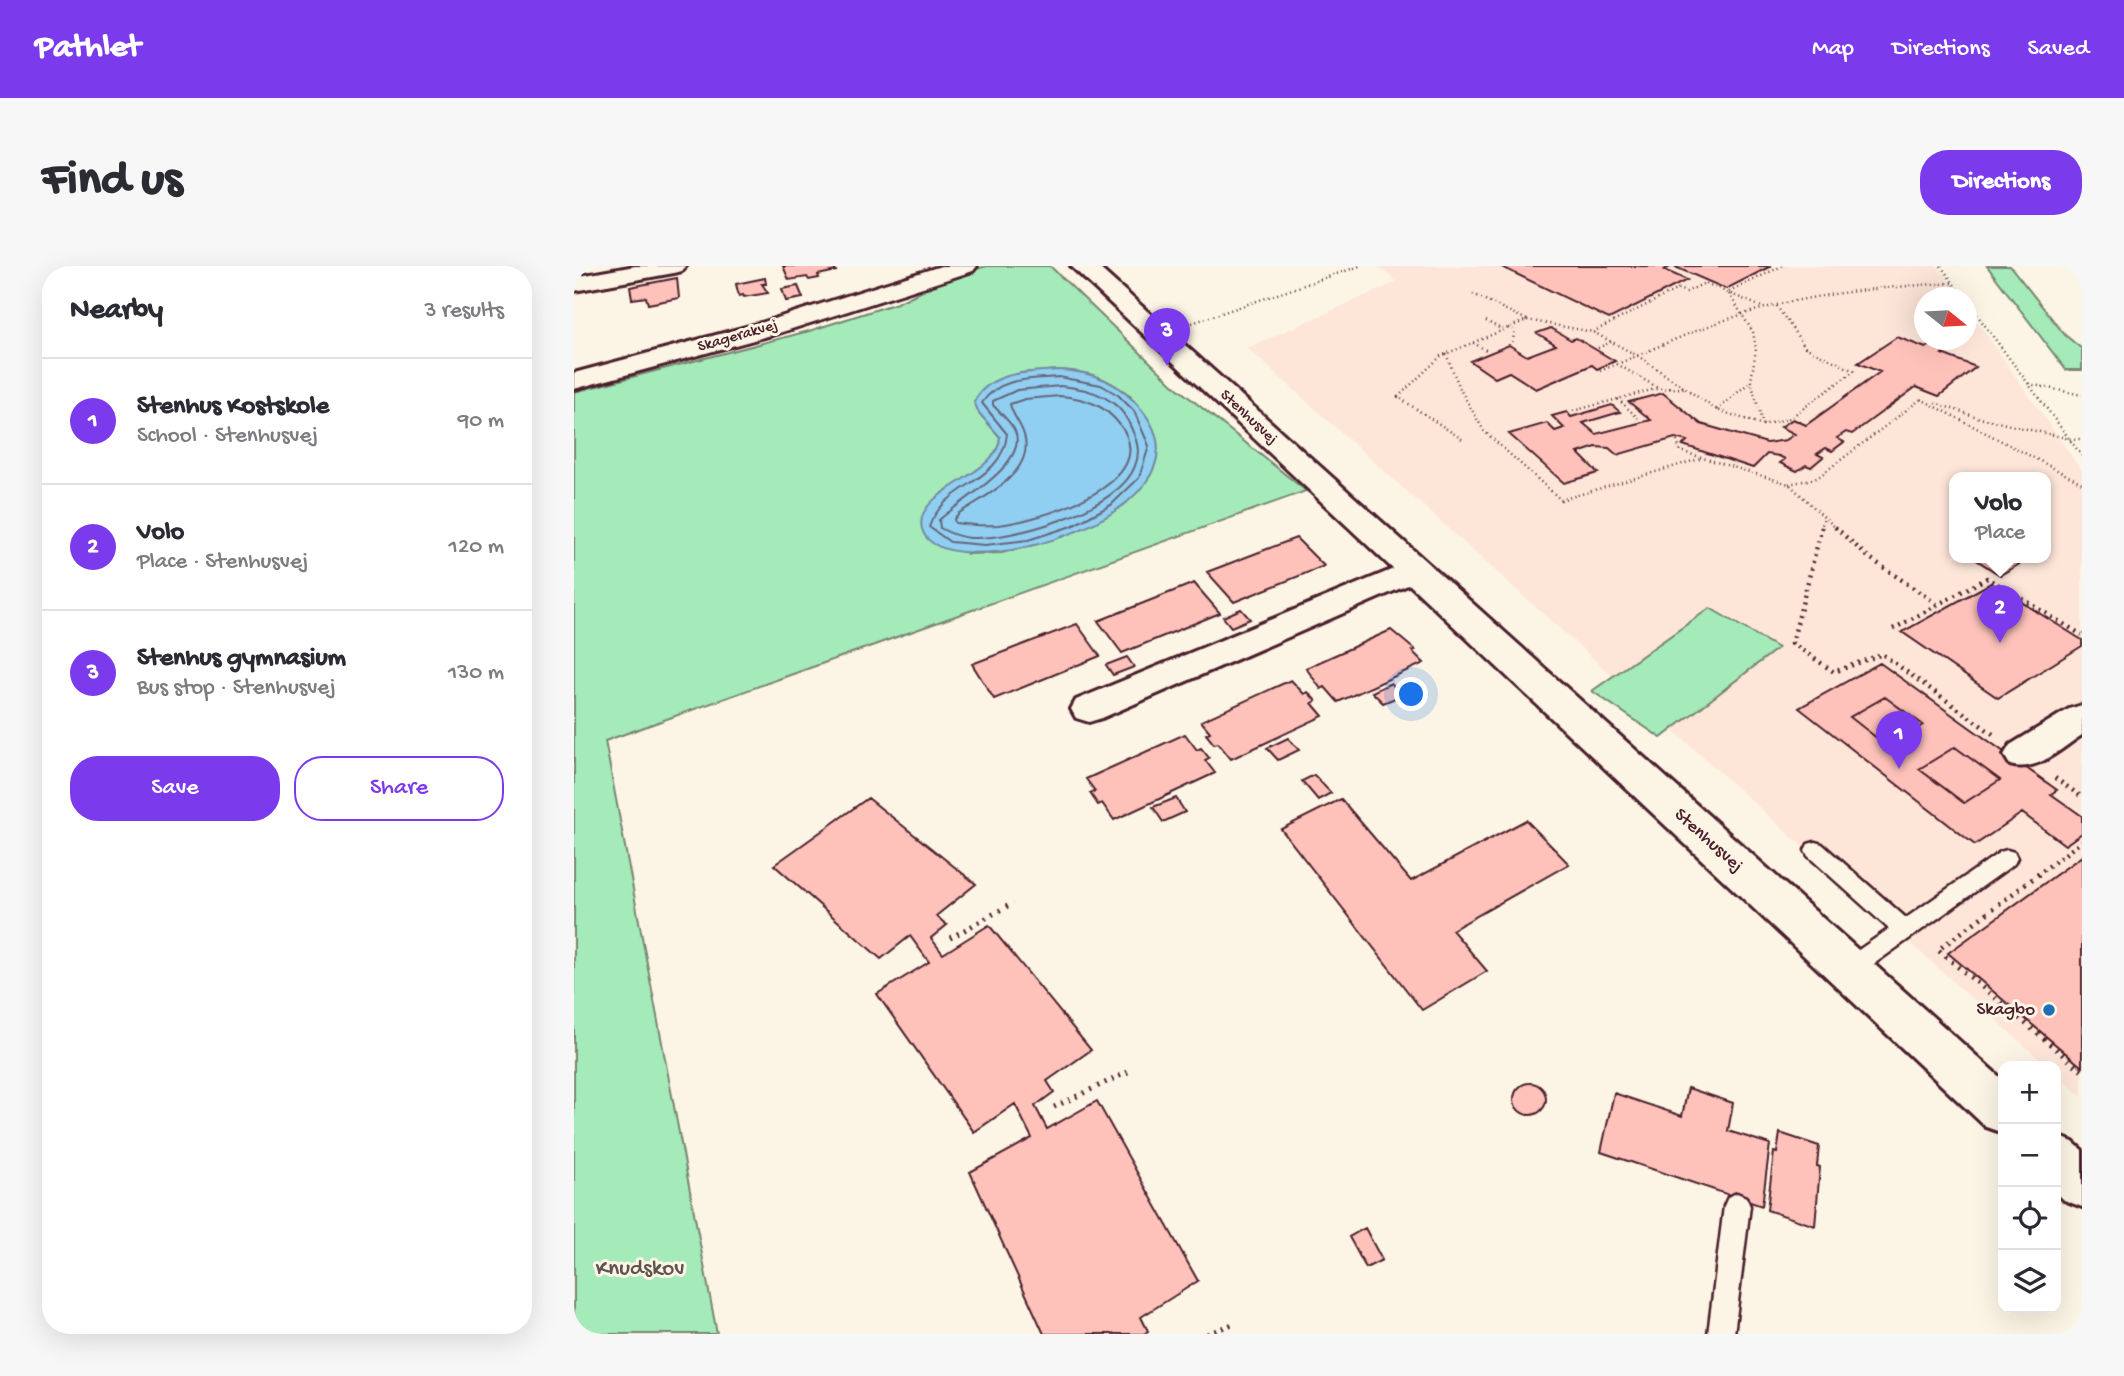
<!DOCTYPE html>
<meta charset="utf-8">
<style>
:root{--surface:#fff;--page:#f7f7f7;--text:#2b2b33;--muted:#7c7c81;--line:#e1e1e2;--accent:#7c3aed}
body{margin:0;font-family:"Gochi Hand",sans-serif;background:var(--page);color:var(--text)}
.controls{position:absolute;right:21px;bottom:21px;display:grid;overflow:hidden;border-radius:14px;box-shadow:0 7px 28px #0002}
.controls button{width:63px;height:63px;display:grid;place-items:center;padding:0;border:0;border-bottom:2px solid var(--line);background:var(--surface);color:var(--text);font:35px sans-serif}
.compass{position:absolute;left:1340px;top:21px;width:63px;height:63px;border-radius:50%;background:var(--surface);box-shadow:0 7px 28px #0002;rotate:108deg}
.you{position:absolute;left:838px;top:429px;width:24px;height:24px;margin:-18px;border:5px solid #fff;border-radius:50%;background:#1a73e8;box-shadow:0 0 0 10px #1a73e833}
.badge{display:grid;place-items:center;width:46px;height:46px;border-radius:50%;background:var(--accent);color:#fff;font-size:23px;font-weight:700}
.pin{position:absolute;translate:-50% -58px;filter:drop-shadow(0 2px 4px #0008)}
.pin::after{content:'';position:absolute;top:37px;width:24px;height:21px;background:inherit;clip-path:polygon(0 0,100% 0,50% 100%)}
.popup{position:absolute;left:1375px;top:206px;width:102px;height:91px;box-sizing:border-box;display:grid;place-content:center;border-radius:14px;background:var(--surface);filter:drop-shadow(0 2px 5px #0005);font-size:23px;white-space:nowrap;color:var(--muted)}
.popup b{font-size:26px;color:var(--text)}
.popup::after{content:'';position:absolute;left:50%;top:100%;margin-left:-14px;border:14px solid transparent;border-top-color:var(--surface)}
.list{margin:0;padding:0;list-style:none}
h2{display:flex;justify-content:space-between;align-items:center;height:91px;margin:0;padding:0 28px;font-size:30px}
h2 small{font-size:23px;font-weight:400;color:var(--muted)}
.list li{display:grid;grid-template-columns:46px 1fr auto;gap:21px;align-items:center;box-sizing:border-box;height:126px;padding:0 28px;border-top:2px solid var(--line)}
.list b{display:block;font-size:26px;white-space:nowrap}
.list p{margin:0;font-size:23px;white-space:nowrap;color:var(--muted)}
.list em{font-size:23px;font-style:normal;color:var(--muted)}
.actions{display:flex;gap:14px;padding:21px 28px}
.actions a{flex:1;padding:16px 0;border:2px solid var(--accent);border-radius:28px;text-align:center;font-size:24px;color:var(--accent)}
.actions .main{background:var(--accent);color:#fff}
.icon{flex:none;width:38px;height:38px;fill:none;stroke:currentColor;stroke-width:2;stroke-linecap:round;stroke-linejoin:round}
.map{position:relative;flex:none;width:1508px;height:1068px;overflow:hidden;border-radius:28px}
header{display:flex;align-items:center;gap:42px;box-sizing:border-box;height:98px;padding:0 35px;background:var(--accent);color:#fff}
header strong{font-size:33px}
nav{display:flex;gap:38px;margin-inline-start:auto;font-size:24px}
.intro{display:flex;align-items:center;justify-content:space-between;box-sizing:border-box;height:168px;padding:0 42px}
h1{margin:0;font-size:49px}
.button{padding:18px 32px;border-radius:28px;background:var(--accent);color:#fff;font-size:24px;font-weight:700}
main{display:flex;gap:42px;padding:0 42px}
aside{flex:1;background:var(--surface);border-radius:28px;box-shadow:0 7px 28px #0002}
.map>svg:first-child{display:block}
</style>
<header>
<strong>Pathlet</strong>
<nav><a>Map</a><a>Directions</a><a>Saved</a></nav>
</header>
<div class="intro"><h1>Find us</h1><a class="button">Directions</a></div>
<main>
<aside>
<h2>Nearby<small>3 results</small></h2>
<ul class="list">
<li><span class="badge">1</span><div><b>Stenhus Kostskole</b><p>School · Stenhusvej</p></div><em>90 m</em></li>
<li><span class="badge">2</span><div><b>Volo</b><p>Place · Stenhusvej</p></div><em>120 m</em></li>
<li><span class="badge">3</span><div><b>Stenhus gymnasium</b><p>Bus stop · Stenhusvej</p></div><em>130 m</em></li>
</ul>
<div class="actions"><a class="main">Save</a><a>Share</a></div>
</aside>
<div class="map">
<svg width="1508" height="1068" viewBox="0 0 1508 1068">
<rect width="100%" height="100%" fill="#fcf5e5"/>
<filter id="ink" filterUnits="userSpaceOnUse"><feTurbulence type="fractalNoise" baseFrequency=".0143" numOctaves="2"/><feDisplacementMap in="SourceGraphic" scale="14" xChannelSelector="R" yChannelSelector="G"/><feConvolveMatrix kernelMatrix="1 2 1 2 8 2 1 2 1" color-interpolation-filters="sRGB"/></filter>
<g filter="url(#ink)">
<path fill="#fde6d8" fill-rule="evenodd" d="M803 0H1364L1386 31 1350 32V74H1392L1393 41 1508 205V831L1482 808V800H1473L673 82 823 16ZM1380 211H1472V291H1380Z"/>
<path fill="#a4ebb9" stroke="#778572" stroke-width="2" fill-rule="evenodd" d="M413 0H476L602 121 732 225 31 475 143 1068H0V126L235 65 323 37 381 9ZM486 104C518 106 531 111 557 130L491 270 428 287 393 288 368 227C388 214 426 198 426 171L405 147 401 136 446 107Z
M1413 0H1436L1491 69 1508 83V104H1492Z
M1136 342 1204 382 1087 472 1018 425Z"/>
<path fill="#90cff1" stroke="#7489a2" stroke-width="2" d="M486 104C521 106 545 116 568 144 653 250 365 328 348 263 338 224 426 210 426 171L405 147 400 136C415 105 455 106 486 104Z"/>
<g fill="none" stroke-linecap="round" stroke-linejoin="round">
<path stroke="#66657a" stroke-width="2" d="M485 111 527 119 544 129 560 145 575 180 565 212 537 239 498 260 454 274 411 279 376 276 355 261C371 216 428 218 433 168L408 137C425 111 457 113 485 111Z
M486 120C512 122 541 129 554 155 561 170 568 183 561 200 545 244 439 274 396 272 386 271 375 267 366 262L365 254C385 235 455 198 441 165 437 156 425 146 419 139V135L443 124Z
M486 130C511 132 531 139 546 159 591 218 463 255 424 259 409 260 396 259 381 257L380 253 385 247C409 232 458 208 451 173 449 159 438 150 436 138L451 133Z"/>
</g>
<path fill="#fec2ba" stroke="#4a1f2b" stroke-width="2" fill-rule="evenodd" d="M209 0H259L262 5 244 9 245 12 235 14 233 11 215 14Z
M926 0H1098L1090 4 1113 14 1035 53Z
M1099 0H1197L1152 23Z
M103 12 105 32 74 38 72 31 58 33 56 21Z
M191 12 192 18H188L194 27 170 31 169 29 165 30 162 18Z
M224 20 229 32 212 35 208 23Z
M977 62 997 74 1002 72 1041 95 1023 103 1018 99 962 123 935 106 921 112 896 95 935 79 953 90 982 79 963 67Z
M1323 71 1352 82 1363 74 1381 79 1368 88 1402 101 1365 130 1342 121 1278 168 1272 166 1263 172 1270 176 1258 185 1252 182 1243 188 1249 191 1237 201 1232 199 1223 205 1206 197 1211 193 1205 190 1193 188 1179 202 1109 179 1113 175 1101 172 1043 189 1035 182 1022 181 1004 187 1024 207 990 217 935 168 973 157 981 165 990 162 978 150 993 146 997 151 1038 139 1046 146 1009 157 1022 168 1077 154 1055 136 1089 127 1127 158 1193 177 1212 174 1221 168 1207 161 1219 153 1232 159 1306 106 1284 97Z
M722 272 750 300 660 336 633 306Z
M1398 291H1458L1426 309Z
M620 317 646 347 548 387 524 355Z
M1417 317 1508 374V380L1424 432 1328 366Z
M667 343 676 353 657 361 649 351Z
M503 358 526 390 420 433 398 398Z
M817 364 841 384 838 385 850 397 764 436 751 421 747 423 732 402Z
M553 391 560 401 539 409 532 399Z
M1306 397 1483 524 1477 528 1508 550V567L1491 579 1448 547 1401 579 1225 442ZM1311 431 1349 459 1313 480 1276 451ZM1381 481 1426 514 1390 537 1345 503Z
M717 414 730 428 734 426 742 435 738 437 749 450 657 493 644 477 640 478 632 468 636 466 627 455Z
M817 417 829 429 809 437 798 426Z
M1311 431 1349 459 1313 480 1276 451Z
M611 468 623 484 627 482 635 492 631 494 641 507 540 554 528 537 524 539 516 527 521 525 512 513Z
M714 472 725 484 704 494 693 482Z
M1381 481 1426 514 1390 537 1345 503Z
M740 509 757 527 744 534 728 515Z
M294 532 402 618 362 650 373 659 357 672 369 688 415 659 517 784 473 815 480 826 461 840 473 863 523 835 624 1015 567 1051 574 1065 570 1068H470L396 906 458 872 441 838 400 866 303 728 355 696 336 670 307 693 200 599Z
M602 532 611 546 589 556 579 541Z
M767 533 837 615 952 554 995 598 878 664 913 705 848 744 707 563Z
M1508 590V801L1374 687Z
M940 833a16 16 0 1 1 32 0a16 16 0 1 1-32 0Z
M1114 822 1159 837 1154 865 1196 878 1188 940 1027 886 1040 827 1108 850Z
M1206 867 1245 880 1243 900 1246 901 1241 960 1193 944 1200 886 1203 887Z
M791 962 808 994 792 1002 775 971Z"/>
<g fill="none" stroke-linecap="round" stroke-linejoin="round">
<defs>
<path id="service" d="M1241 576 1248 578 1332 652 1426 586 1433 584 1440 586 1443 592 1440 598 1283 710 1275 712 1267 710 1264 703 1267 696 1315 663 1234 590 1231 584 1234 578Z
M1163 927 1172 931 1176 940 1160 1068H1134L1150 940 1154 931Z"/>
<path id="minor" d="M61 0H112L108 5 100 7 0 25V11Z
M839 295 850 298 855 305 850 312 528 452 515 456 502 452 497 443 502 434Z
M1508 439V469C1486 483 1463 507 1436 499L1430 489 1436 479 1495 443Z"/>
<path id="tertiary" d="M367 0H403L399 5 205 67 0 123V107L187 57Z
M497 0H523L1429 814V867L1412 861Z
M1482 869 1499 876 1508 884V941L1490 934 1482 926Z"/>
</defs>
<use href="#service" stroke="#4a1f2b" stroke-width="5"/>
<use href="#minor" stroke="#4a1f2b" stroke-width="6"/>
<use href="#tertiary" stroke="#4a1f2b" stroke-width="6"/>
<path stroke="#4a1f2b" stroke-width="2.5" stroke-dasharray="1 3.5" stroke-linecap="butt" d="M1367 0 1390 32
M1155 26 1208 0
M899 28 953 54
M1155 28 1179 66 1182 83 1177 115 1189 159
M1392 34 1508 190
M912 55 929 64
M618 57 786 0
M934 62 941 65 938 77
M1019 66 1104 23 1112 26 1131 17 1190 42
M899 77 914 85
M1024 82 1037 76
M872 88 887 125 910 165 987 234 1129 192
M1043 98 1084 122
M1026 105C1074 86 1120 63 1170 48 1238 27 1309 21 1380 17
M1455 118 1508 129
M1044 133 1064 152
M1347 133 1508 217
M1361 137 1406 152 1496 173H1508
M1143 144 1176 116
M999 145 1081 123 1111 122
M888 173 824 131 867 90 953 54 1019 66 1064 90 1143 144 1189 159 1216 152 1280 105 1231 81 1202 39
M1103 175 1106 185 1215 218 1263 263
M1215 218 1243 212 1347 133
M1247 263 1250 251"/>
<path stroke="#4a1f2b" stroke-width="4.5" stroke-dasharray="2 5" stroke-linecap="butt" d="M1248 261 1218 377 1260 406 1308 388 1419 468
M1261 261 1293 290 1364 339
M1319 363 1413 312 1508 369
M1481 512 1508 531
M1463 609 1508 575"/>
<path stroke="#4a1f2b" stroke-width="5" stroke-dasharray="2 6" stroke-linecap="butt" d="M1465 608 1364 684 1508 805
M376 672 439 637
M480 841 554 806
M633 1068 661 1057"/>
<use href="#service" fill="#fcf5e5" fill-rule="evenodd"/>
<use href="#minor" fill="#fcf5e5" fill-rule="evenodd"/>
<use href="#tertiary" fill="#fcf5e5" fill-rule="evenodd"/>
</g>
</g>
<circle fill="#1f6fb2" stroke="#fcf5e5" stroke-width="2.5" cx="1475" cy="744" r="7"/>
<g text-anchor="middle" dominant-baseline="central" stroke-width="6" stroke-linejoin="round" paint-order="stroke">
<g font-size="16" fill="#4a1f2b" stroke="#fcf5e5">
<text transform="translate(164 71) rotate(-16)">Skagerakvej</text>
<text transform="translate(674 152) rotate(43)">Stenhusvej</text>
</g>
<g font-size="19" fill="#4a1f2b" stroke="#fcf5e5">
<text transform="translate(1134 575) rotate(42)">Stenhusvej</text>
</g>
<g font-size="19" fill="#4a1f2b" stroke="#fcf5e5" text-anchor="end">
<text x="1461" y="744">Skagbo</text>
</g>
<g font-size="23" fill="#60524e" stroke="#fcf5e5">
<text x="66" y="1003">Knudskov</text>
</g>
</g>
</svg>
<div class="controls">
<button>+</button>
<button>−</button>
<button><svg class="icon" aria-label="locate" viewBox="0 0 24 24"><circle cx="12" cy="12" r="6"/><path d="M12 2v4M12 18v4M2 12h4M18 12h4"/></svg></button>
<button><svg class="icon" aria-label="layers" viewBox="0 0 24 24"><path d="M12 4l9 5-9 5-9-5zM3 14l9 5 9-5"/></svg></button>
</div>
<svg class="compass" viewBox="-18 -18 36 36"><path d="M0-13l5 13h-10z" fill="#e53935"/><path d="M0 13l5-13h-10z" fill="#7c7c81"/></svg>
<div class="you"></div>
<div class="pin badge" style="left:1325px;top:503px">1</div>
<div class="pin badge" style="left:1426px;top:377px">2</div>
<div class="popup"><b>Volo</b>Place</div>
<div class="pin badge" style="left:593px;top:100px">3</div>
</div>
</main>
